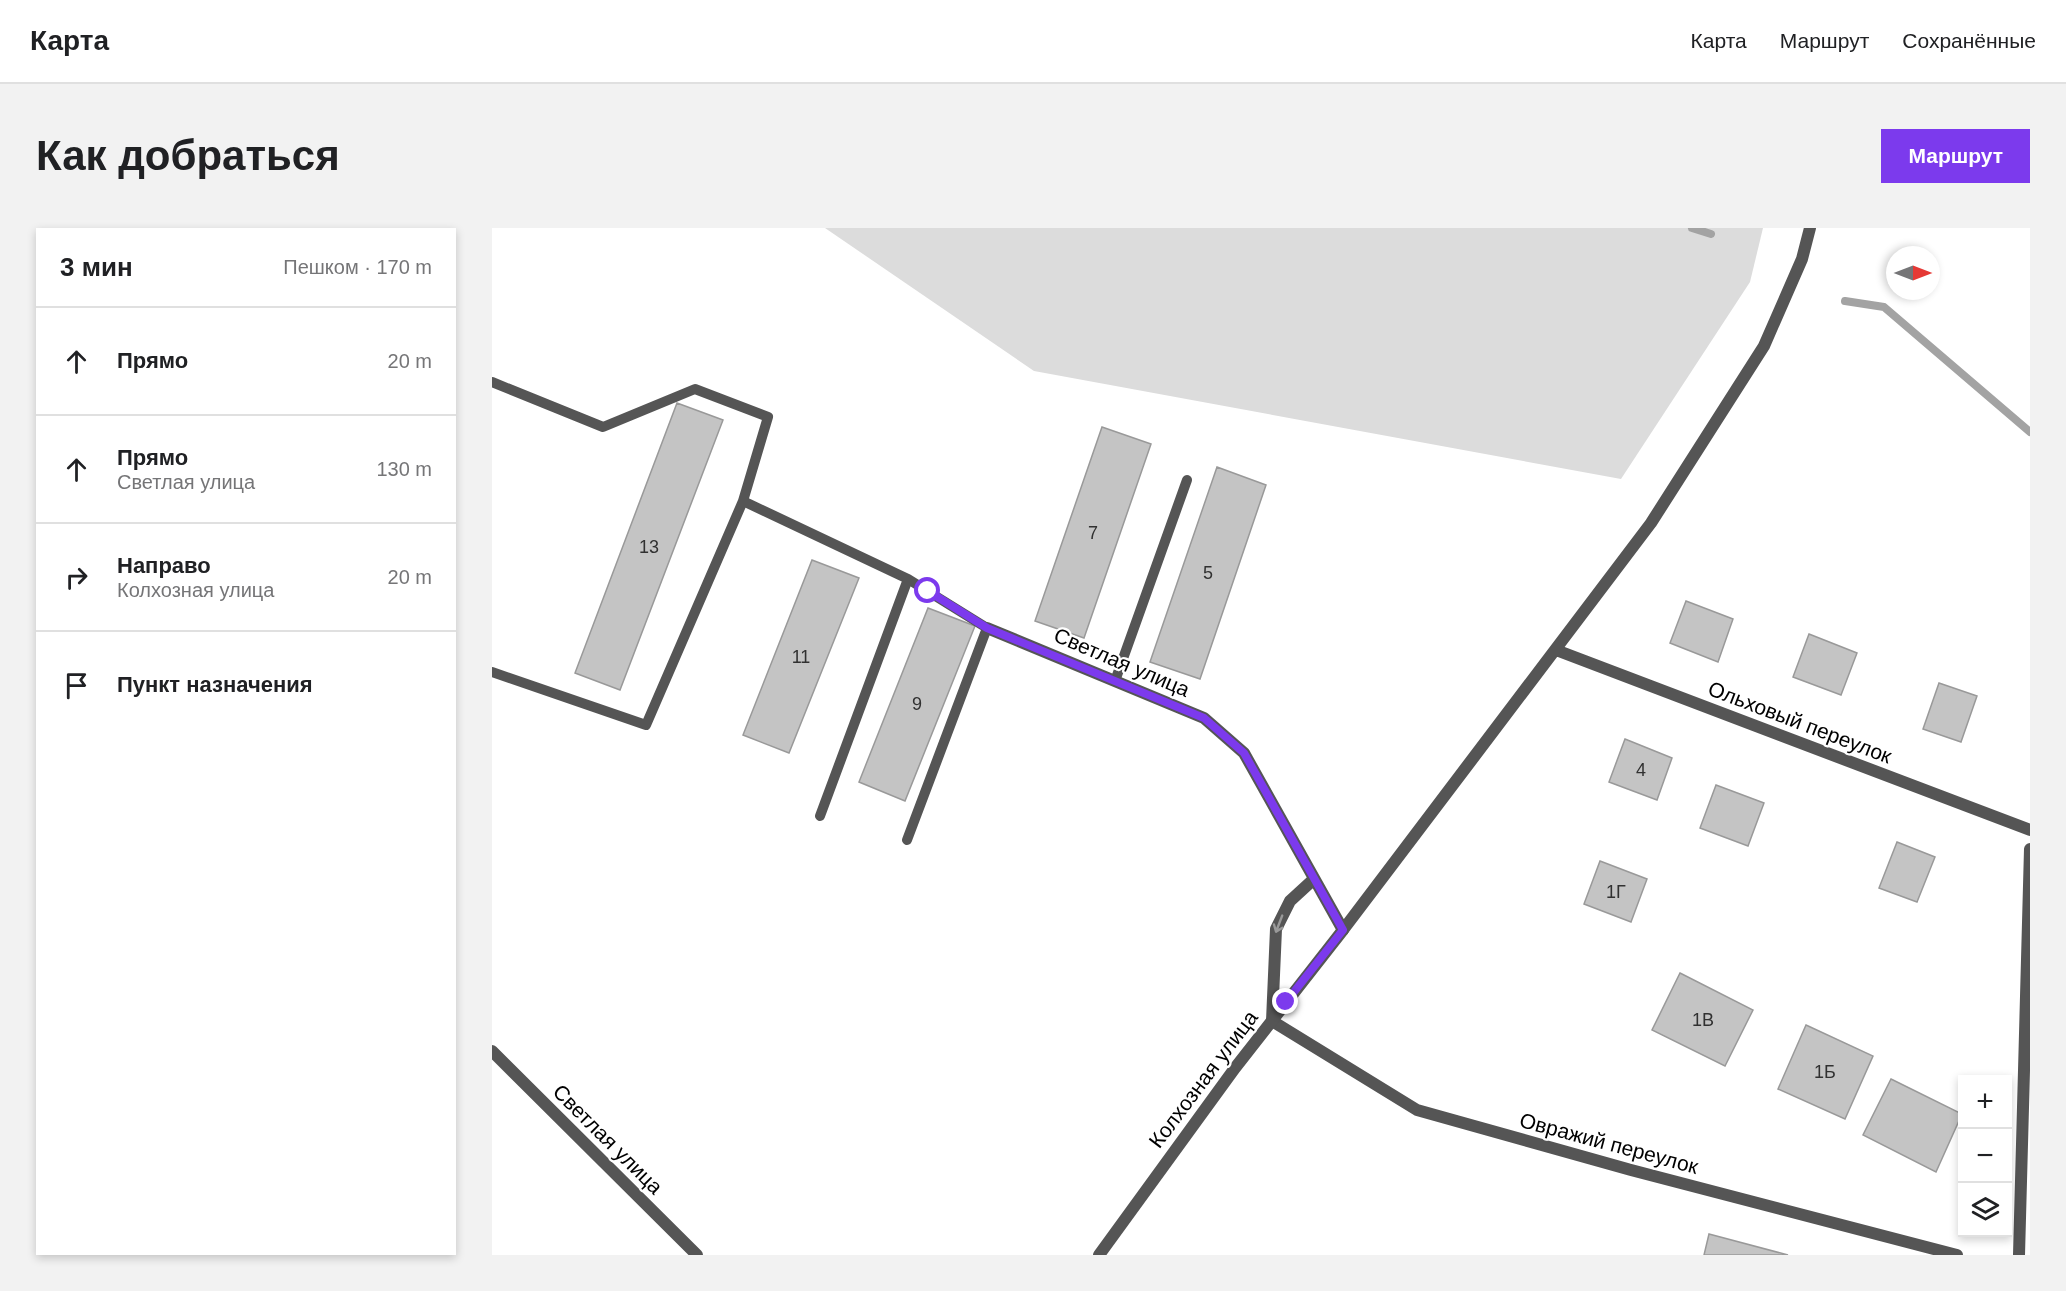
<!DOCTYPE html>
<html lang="ru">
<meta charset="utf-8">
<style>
:root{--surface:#fff;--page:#f2f2f2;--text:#202124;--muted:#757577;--line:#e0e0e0;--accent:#7c3aed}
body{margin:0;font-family:Helvetica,sans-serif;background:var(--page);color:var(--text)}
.controls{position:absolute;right:18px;bottom:18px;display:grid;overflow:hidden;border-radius:0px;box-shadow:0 3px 9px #0003}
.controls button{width:54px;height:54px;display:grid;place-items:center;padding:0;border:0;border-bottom:2px solid var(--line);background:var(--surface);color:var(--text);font:30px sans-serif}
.compass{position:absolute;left:1394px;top:18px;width:54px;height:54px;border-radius:50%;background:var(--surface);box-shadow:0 3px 9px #0003;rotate:90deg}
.stop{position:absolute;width:18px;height:18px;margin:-14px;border:4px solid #7c3aed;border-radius:50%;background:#fff}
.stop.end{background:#7c3aed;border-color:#fff;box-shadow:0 2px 6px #0008}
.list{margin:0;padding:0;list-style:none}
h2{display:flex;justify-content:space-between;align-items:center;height:78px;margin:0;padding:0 24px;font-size:26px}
h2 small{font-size:20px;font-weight:400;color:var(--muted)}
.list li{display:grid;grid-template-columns:39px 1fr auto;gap:18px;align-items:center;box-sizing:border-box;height:108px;padding:0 24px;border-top:2px solid var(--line)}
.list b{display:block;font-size:22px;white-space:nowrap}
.list p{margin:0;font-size:20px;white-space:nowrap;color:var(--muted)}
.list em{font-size:20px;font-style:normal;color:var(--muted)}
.icon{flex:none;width:33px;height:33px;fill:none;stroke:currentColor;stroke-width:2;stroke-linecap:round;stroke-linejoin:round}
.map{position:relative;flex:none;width:1538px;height:1027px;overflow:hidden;border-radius:0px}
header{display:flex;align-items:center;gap:36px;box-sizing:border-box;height:84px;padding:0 30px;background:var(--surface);border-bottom:2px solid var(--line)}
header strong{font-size:28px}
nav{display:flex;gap:33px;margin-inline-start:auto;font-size:21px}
.intro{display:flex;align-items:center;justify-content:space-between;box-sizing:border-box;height:144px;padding:0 36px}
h1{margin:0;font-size:42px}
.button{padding:15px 27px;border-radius:0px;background:var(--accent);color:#fff;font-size:21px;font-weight:700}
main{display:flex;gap:36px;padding:0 36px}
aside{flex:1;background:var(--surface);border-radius:0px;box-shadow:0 3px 9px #0003}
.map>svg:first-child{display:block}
</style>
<header>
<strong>Карта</strong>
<nav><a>Карта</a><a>Маршрут</a><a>Сохранённые</a></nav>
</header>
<div class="intro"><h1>Как добраться</h1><a class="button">Маршрут</a></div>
<main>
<aside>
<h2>3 мин<small>Пешком · 170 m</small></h2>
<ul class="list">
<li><svg class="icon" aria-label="ahead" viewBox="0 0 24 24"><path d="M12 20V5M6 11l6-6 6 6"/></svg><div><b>Прямо</b></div><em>20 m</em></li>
<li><svg class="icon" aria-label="ahead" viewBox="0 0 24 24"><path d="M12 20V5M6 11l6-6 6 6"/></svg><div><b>Прямо</b><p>Светлая улица</p></div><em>130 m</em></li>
<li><svg class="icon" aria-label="right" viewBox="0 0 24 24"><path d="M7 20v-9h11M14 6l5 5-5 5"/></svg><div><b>Направо</b><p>Колхозная улица</p></div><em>20 m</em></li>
<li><svg class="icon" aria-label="arrive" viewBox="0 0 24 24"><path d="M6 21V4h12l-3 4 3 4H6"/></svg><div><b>Пункт назначения</b></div></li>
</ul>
</aside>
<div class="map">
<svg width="1538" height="1027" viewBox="0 0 1538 1027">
<rect width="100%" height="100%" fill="#fff"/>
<path fill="#dcdcdc" d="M333 0H1271L1258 54 1129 251 542 143Z"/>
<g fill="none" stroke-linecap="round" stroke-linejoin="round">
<path stroke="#a3a3a3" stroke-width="8" d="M1200 0 1219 6
M1353 73 1392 79 1538 204"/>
</g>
<path fill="#c4c4c4" stroke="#999" stroke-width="1.5" d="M185 175 231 192 128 462 83 445Z
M610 199 659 216 592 410 543 393Z
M725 239 774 257 708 451 658 434Z
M320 332 367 350 297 525 251 507Z
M1194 373 1241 391 1226 434 1178 415Z
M436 380 483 398 413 573 367 554Z
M1317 406 1365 425 1349 467 1301 449Z
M1447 455 1485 468 1469 514 1431 501Z
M1133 511 1180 530 1165 572 1117 554Z
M1224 557 1272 575 1256 618 1208 600Z
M1405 614 1443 629 1425 674 1387 660Z
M1108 633 1155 651 1139 694 1092 676Z
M1188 745 1261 782 1233 838 1160 802Z
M1314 797 1381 828 1353 891 1286 861Z
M1399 851 1470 886 1444 944 1371 907Z
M1217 1006 1296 1027H1212Z"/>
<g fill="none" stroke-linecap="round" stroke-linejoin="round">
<path stroke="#555" stroke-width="10" d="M0 154 111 199 203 161 276 189 251 273
M0 444 154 497 251 273 416 351 495 400 415 612
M623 453 695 252
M328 588 416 351"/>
<path stroke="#555" stroke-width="12" d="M495 400 712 490 752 525 851 702 1159 295 1272 118 1310 31 1318 0
M1064 422 1538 602
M822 651 798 673 784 701 780 793 925 882 1139 942 1465 1027
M0 823 205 1027
M1527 1027 1538 621"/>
<path stroke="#555" stroke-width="12" d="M607 1027 743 840 851 702"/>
</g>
<defs><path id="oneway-shaft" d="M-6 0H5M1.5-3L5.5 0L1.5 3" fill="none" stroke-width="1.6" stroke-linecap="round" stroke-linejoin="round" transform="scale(1.5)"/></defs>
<use stroke="#999" href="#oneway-shaft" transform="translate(787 696) rotate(111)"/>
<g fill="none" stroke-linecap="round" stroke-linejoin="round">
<path stroke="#7c3aed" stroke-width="8" d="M436 363 495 400 712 490 752 525 851 702 794 774"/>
</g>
<g text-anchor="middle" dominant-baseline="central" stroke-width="4.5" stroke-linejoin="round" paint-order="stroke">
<g font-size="18" fill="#313131">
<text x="601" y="305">7</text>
<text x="157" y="319">13</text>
<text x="716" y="345">5</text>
<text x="309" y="429">11</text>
<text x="425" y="476">9</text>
<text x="1149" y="542">4</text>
<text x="1124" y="664">1Г</text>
<text x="1211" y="792">1В</text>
<text x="1333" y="844">1Б</text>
</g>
<g font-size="21" fill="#000" stroke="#fff">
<text transform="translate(630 434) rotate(23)">Светлая улица</text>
<text transform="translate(1308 494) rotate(21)">Ольховый переулок</text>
<text transform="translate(711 851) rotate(-53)">Колхозная улица</text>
<text transform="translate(116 911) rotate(45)">Светлая улица</text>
<text transform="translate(1117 915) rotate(15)">Овражий переулок</text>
</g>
</g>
</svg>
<div class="controls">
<button>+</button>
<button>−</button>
<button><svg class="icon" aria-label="layers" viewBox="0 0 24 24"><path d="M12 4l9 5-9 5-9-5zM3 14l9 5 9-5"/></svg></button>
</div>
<svg class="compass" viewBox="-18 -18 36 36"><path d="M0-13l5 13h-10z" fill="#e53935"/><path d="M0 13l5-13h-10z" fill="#757577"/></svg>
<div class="stop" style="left:436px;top:363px"></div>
<div class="stop end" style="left:794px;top:774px"></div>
</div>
</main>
